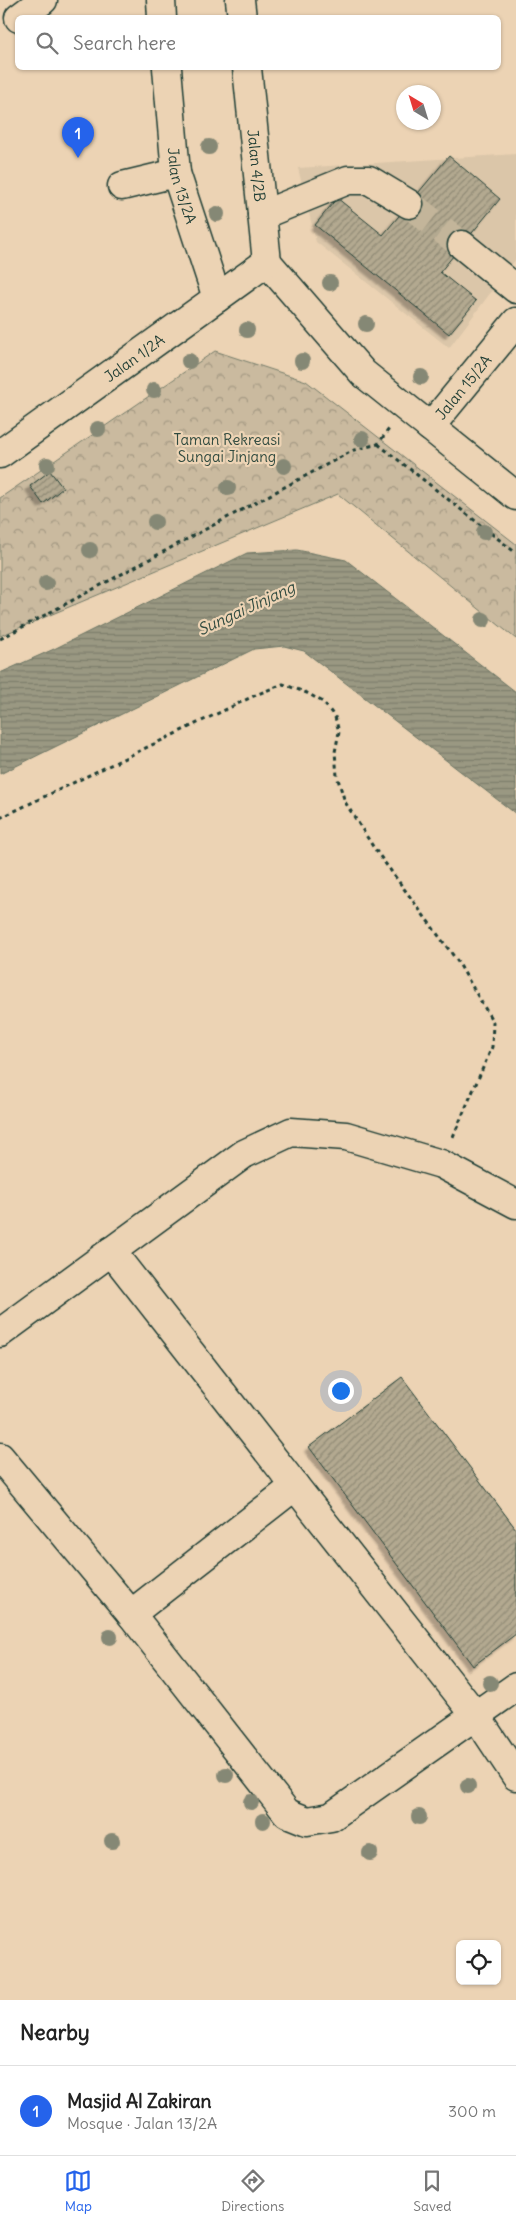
<!DOCTYPE html>
<meta charset="utf-8">
<style>
:root{--surface:#fff;--page:#f2f2f2;--text:#222;--muted:#767676;--line:#e0e0e0;--accent:#2563eb}
body{margin:0;font-family:Delius,sans-serif;background:var(--page);color:var(--text)}
.controls{position:absolute;right:15px;bottom:15px;display:grid;overflow:hidden;border-radius:8px;box-shadow:0 1px 4px #0004}
.controls button{width:45px;height:45px;display:grid;place-items:center;padding:0;border:0;border-bottom:1px solid var(--line);background:var(--surface);color:var(--text);font:25px sans-serif}
.compass{position:absolute;left:396px;top:85px;width:45px;height:45px;border-radius:50%;background:var(--surface);box-shadow:0 1px 4px #0004;rotate:322deg}
.you{position:absolute;left:340px;top:1390px;width:18px;height:18px;margin:-12px;border:4px solid #fff;border-radius:50%;background:#1a73e8;box-shadow:0 0 0 8px #1a73e833}
.badge{display:grid;place-items:center;width:32px;height:32px;border-radius:50%;background:var(--accent);color:#fff;font-size:16px;font-weight:700}
.pin{position:absolute;translate:-50% -41px;filter:drop-shadow(0 1px 2px #0008)}
.pin::after{content:'';position:absolute;top:26px;width:18px;height:15px;background:inherit;clip-path:polygon(0 0,100% 0,50% 100%)}
.list{margin:0;padding:0;list-style:none}
h2{display:flex;justify-content:space-between;align-items:center;height:65px;margin:0;padding:0 20px;font-size:21px}
h2 small{font-size:16px;font-weight:400;color:var(--muted)}
.list li{display:grid;grid-template-columns:32px 1fr auto;gap:15px;align-items:center;box-sizing:border-box;height:90px;padding:0 20px;border-top:1px solid var(--line)}
.list b{display:block;font-size:19px;white-space:nowrap}
.list p{margin:0;font-size:16px;white-space:nowrap;color:var(--muted)}
.list em{font-size:16px;font-style:normal;color:var(--muted)}
.icon{flex:none;width:28px;height:28px;fill:none;stroke:currentColor;stroke-width:2;stroke-linecap:round;stroke-linejoin:round}
.map{position:relative;flex:none;width:516px;height:2000px;overflow:hidden}
.search{position:absolute;background:var(--surface);box-shadow:0 1px 4px #0004;left:15px;right:15px;top:15px;height:55px;display:flex;align-items:center;gap:12px;box-sizing:border-box;padding:0 18px;border-radius:8px;color:var(--muted);font-size:19px}
.sheet{height:155px;background:var(--surface)}
nav{display:flex;justify-content:space-around;align-items:center;box-sizing:border-box;height:70px;border-top:1px solid var(--line);background:var(--surface);font-size:14px;color:var(--muted)}
nav a{display:grid;justify-items:center;gap:2px}
nav .on{color:var(--accent)}
.map>svg:first-child{display:block}
</style>
<div class="map">
<svg width="516" height="2000" viewBox="0 0 516 2000">
<defs>
<pattern id="park-crowns" width="20" height="18" patternUnits="userSpaceOnUse" patternTransform="scale(1.25)"><rect width="20" height="18" fill="#caba9f"/><path d="M2 6a3 3 0 1 1 6 0M12 15a3 3 0 1 1 6 0" fill="none" stroke="#a39882"/></pattern>
<pattern id="water-rules" width="6" height="5" patternUnits="userSpaceOnUse" patternTransform="scale(1.25)"><rect width="6" height="5" fill="#9a9882"/><path d="M0 2.5h6" fill="none" stroke="#7d7d6b"/></pattern>
<pattern id="building-hatch" width="6" height="6" patternUnits="userSpaceOnUse" patternTransform="scale(1.25)"><rect width="6" height="6" fill="#b3a990"/><path d="M-1 1l2-2M0 6l6-6M5 7l2-2" fill="none" stroke="#918b76"/></pattern>
<filter id="shadow"><feDropShadow dx="-4.5" dy="4.5" stdDeviation="1" flood-color="#0004"/></filter>
</defs>
<rect width="100%" height="100%" fill="#ecd3b4"/>
<filter id="ink" filterUnits="userSpaceOnUse"><feTurbulence type="fractalNoise" baseFrequency=".02" numOctaves="2"/><feDisplacementMap in="SourceGraphic" scale="10" xChannelSelector="R" yChannelSelector="G"/><feConvolveMatrix kernelMatrix="1 2 1 2 8 2 1 2 1" color-interpolation-filters="sRGB"/></filter>
<g filter="url(#ink)">
<path fill="#dbc6a9" d="M516 154V259L449 348 316 242 298 168Z"/>
<path fill="url(#park-crowns)" stroke="#747c6a" d="M215 351 306 381 516 544V639L338 494 0 636V498Z"/>
<path fill="url(#water-rules)" stroke="#697463" d="M297 550 346 560 516 692V814L304 651 284 646 254 649 0 774V673L54 649 247 553Z"/>
<path fill="url(#building-hatch)" stroke="#1f3d34" filter="url(#shadow)" d="M449 156 500 199 440 272 476 301 449 334 315 225 337 198 383 235Z
M50 471 63 488 43 504 30 486Z
M402 1377 516 1529V1634L473 1666 309 1447Z"/>
<g fill="none" stroke-linecap="round" stroke-linejoin="round">
<path stroke="#c3b59a" stroke-width="28" stroke-dasharray="28 14" stroke-linecap="butt" d="M409 204 462 245"/>
<defs>
<g id="minor">
<path d="M161 0 162 18"/>
<path d="M240 0 242 18"/>
<path d="M19 18 43 0"/>
<path id="s1" d="M167 68 176 173 217 298"/>
<path id="s2" d="M247 68 267 262"/>
<path d="M122 186 176 173"/>
<path d="M262 215 348 180H369L409 204"/>
<path d="M462 245 516 289"/>
<path d="M267 262 363 373 516 496"/>
<path id="s3" d="M430 427 516 322"/>
<path id="s4" d="M0 454 267 262"/>
<path d="M111 1251 295 1486"/>
<path d="M0 1333 244 1154 291 1132 346 1136 441 1164 516 1204"/>
<path d="M0 1457 131 1614"/>
<path d="M516 1687 331 1817 307 1821 287 1813 131 1614 295 1486 476 1716 516 1776"/>
</g>
</defs>
<use href="#minor" stroke="#1f3d34" stroke-width="31"/>
<path stroke="#1f3d34" stroke-width="3" stroke-dasharray="4 4" stroke-linecap="butt" d="M378 444 516 553
M0 639 354 450 378 444 389 429
M0 818 258 694 283 684 307 693 323 702 335 717 339 732 335 752 337 776 345 802 374 848 458 962 493 1022 492 1047 452 1139"/>
<use href="#minor" stroke="#ecd3b4" stroke-width="28"/>
</g>
<g fill="#858874">
<circle cx="209" cy="147" r="8"/>
<circle cx="217" cy="214" r="8"/>
<circle cx="330" cy="283" r="8"/>
<circle cx="366" cy="324" r="8"/>
<circle cx="247" cy="330" r="8"/>
<circle cx="189" cy="361" r="8"/>
<circle cx="302" cy="361" r="8"/>
<circle cx="421" cy="377" r="8"/>
<circle cx="154" cy="390" r="8"/>
<circle cx="98" cy="429" r="8"/>
<circle cx="362" cy="439" r="8"/>
<circle cx="47" cy="465" r="8"/>
<circle cx="284" cy="466" r="8"/>
<circle cx="228" cy="488" r="8"/>
<circle cx="155" cy="522" r="8"/>
<circle cx="484" cy="532" r="8"/>
<circle cx="90" cy="550" r="8"/>
<circle cx="46" cy="583" r="8"/>
<circle cx="483" cy="620" r="8"/>
<circle cx="110" cy="1637" r="8"/>
<circle cx="490" cy="1683" r="8"/>
<circle cx="226" cy="1775" r="8"/>
<circle cx="468" cy="1786" r="8"/>
<circle cx="251" cy="1802" r="8"/>
<circle cx="419" cy="1817" r="8"/>
<circle cx="263" cy="1821" r="8"/>
<circle cx="112" cy="1841" r="8"/>
<circle cx="370" cy="1853" r="8"/>
</g>
</g>
<g text-anchor="middle" dominant-baseline="central" stroke-width="4.5" stroke-linejoin="round" paint-order="stroke">
<g font-size="15" fill="#1f3d34" stroke="#ecd3b4">
<text stroke="none"><textPath href="#s2" startOffset="98">Jalan 4/2B</textPath></text>
<text stroke="none"><textPath href="#s1" startOffset="119">Jalan 13/2A</textPath></text>
<text stroke="none"><textPath href="#s4" startOffset="165">Jalan 1/2A</textPath></text>
<text stroke="none"><textPath href="#s3" startOffset="52">Jalan 15/2A</textPath></text>
</g>
<g font-size="15" fill="#304a3f" stroke="#ecd3b4">
<text x="227" y="439">Taman Rekreasi<tspan x="227" dy="17">Sungai Jinjang</tspan></text>
</g>
<g font-size="16" font-style="italic" fill="#314b40" stroke="#ecd3b4">
<text transform="translate(246 608) rotate(-25)">Sungai Jinjang</text>
</g>
</g>
</svg>
<div class="controls">
<button><svg class="icon" aria-label="locate" viewBox="0 0 24 24"><circle cx="12" cy="12" r="6"/><path d="M12 2v4M12 18v4M2 12h4M18 12h4"/></svg></button>
</div>
<svg class="compass" viewBox="-18 -18 36 36"><path d="M0-13l5 13h-10z" fill="#e53935"/><path d="M0 13l5-13h-10z" fill="#767676"/></svg>
<div class="you"></div>
<div class="pin badge" style="left:78px;top:158px">1</div>
<div class="search"><svg class="icon" aria-label="search" viewBox="0 0 24 24"><circle cx="10" cy="10" r="6"/><path d="M15 15l6 6"/></svg>Search here</div>
</div>
<section class="sheet">
<h2>Nearby<small></small></h2>
<ul class="list">
<li><span class="badge">1</span><div><b>Masjid Al Zakiran</b><p>Mosque · Jalan 13/2A</p></div><em>300 m</em></li>
</ul>
</section>
<nav>
<a class="on"><svg class="icon" aria-label="map" viewBox="0 0 24 24"><path d="M3 6l6-2 6 2 6-2v14l-6 2-6-2-6 2zM9 4v14M15 6v14"/></svg>Map</a>
<a><svg class="icon" aria-label="directions" viewBox="0 0 24 24"><path d="M12 3l9 9-9 9-9-9zM9 14v-3h6M13 9l2 2-2 2"/></svg>Directions</a>
<a><svg class="icon" aria-label="saved" viewBox="0 0 24 24"><path d="M7 4h10v16l-5-4-5 4z"/></svg>Saved</a>
</nav>
